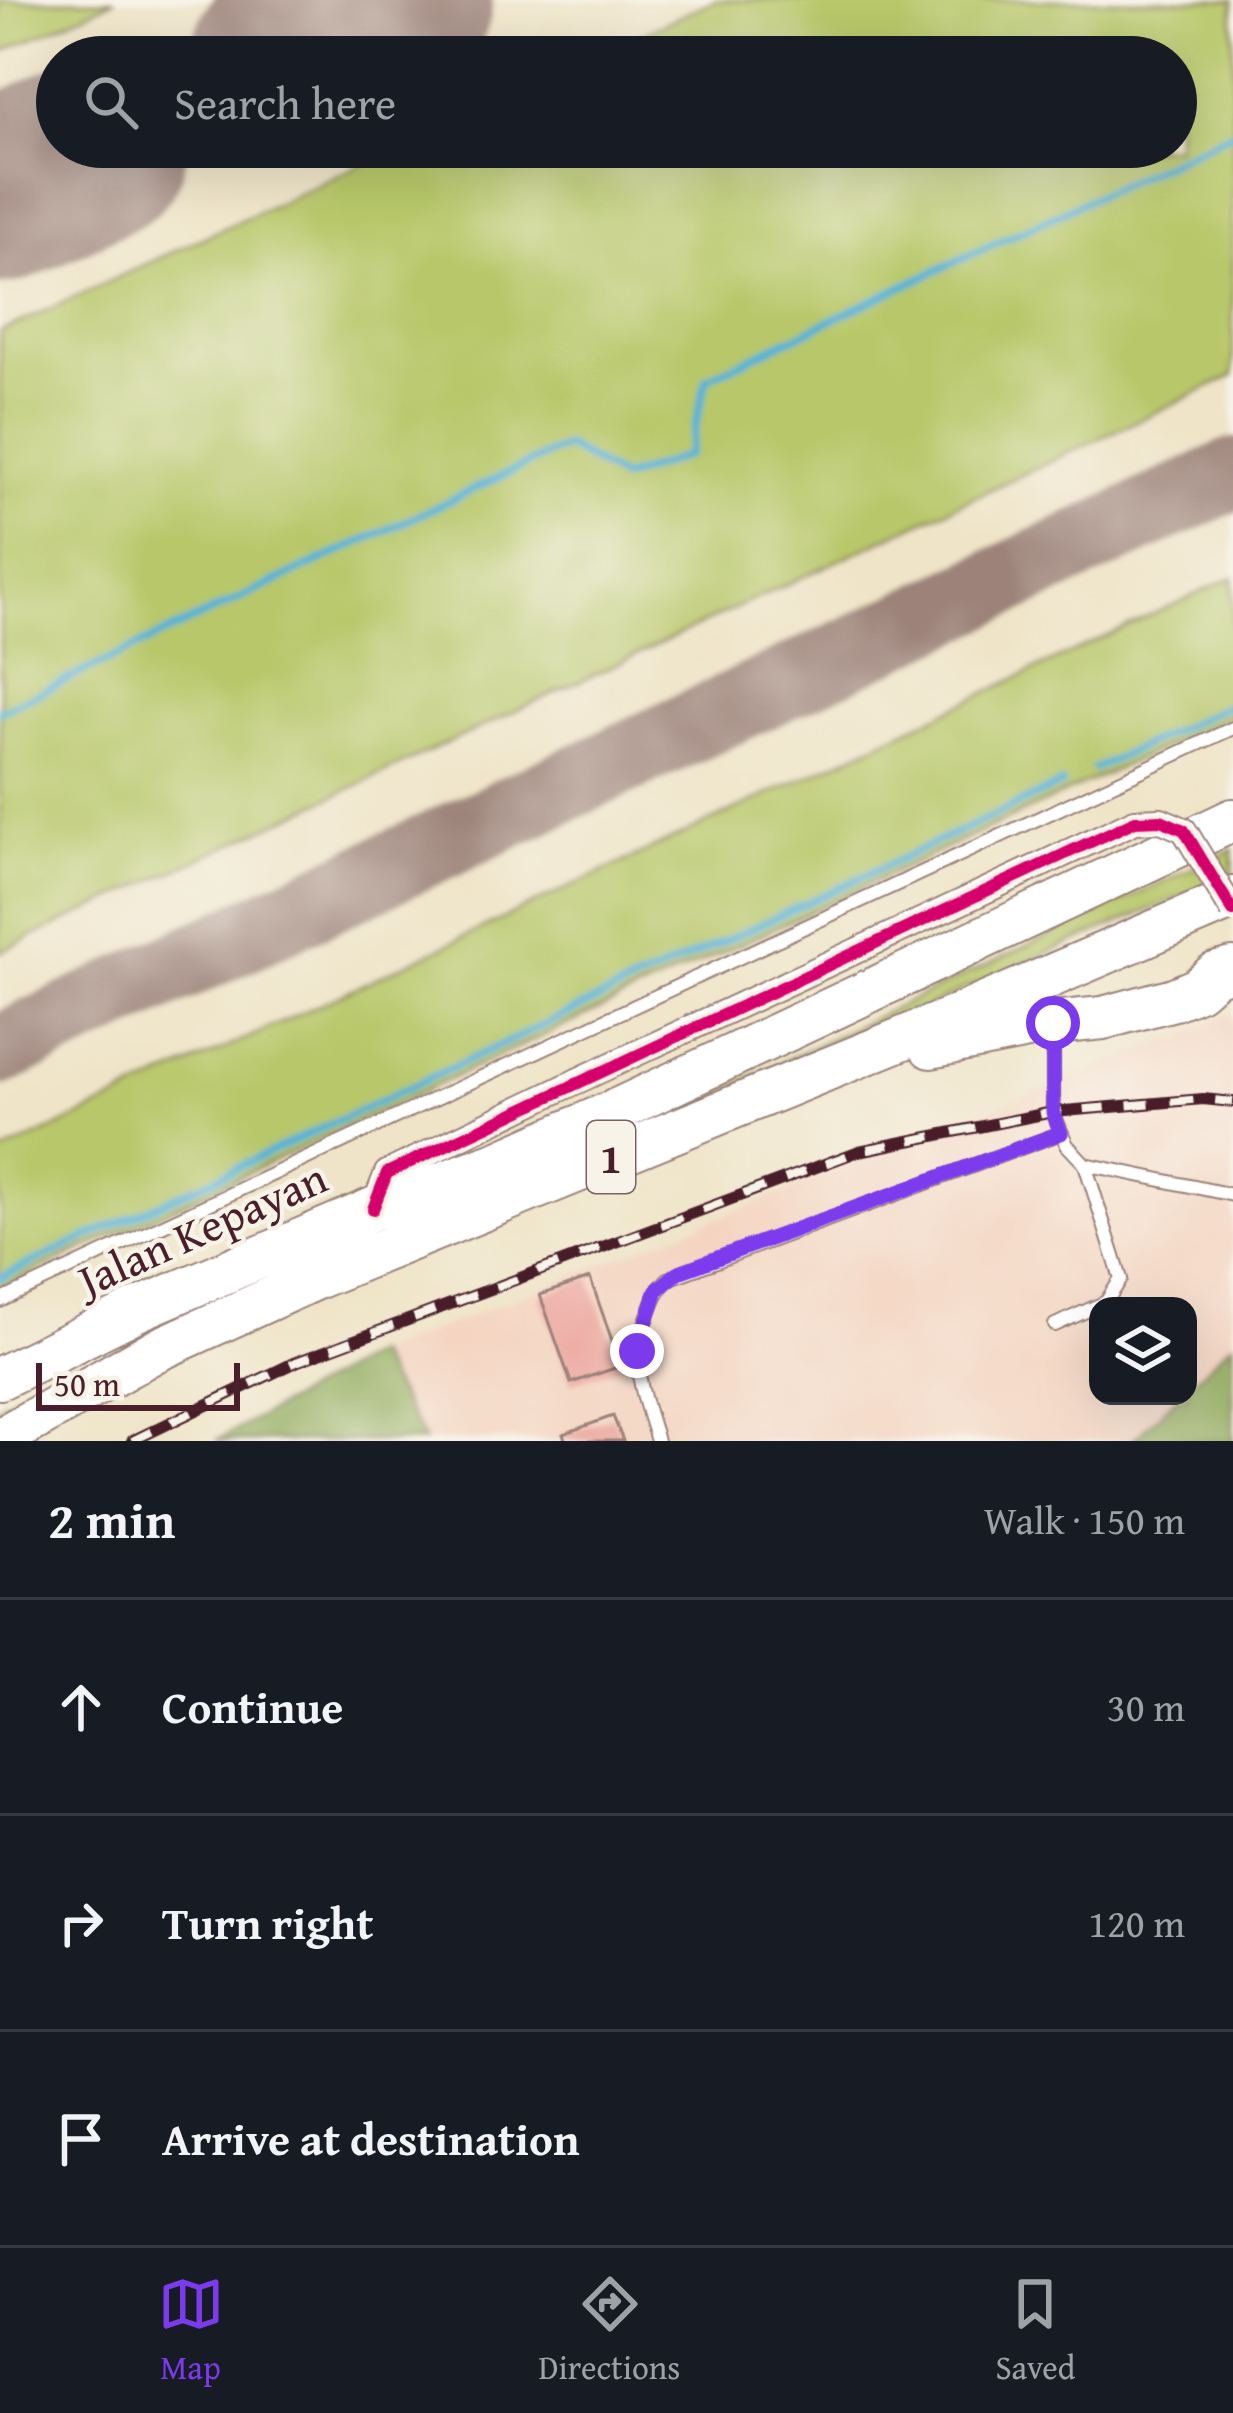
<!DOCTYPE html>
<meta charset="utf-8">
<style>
:root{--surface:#171b24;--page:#20242c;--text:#f1f3f6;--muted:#9ea1a6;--line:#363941;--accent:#7c3aed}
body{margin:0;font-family:"Gentium Book Plus",serif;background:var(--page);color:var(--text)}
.controls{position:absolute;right:36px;bottom:36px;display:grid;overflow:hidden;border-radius:24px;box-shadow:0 12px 48px #0002}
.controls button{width:108px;height:108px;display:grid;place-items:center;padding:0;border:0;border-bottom:3px solid var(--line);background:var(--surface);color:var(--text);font:60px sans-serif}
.scale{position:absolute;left:36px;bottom:30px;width:204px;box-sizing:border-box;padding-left:12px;border:6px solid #4a1f2b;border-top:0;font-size:33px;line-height:42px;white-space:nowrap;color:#4a1f2b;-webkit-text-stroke:9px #f7f3e8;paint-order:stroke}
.stop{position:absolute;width:36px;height:36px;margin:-27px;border:9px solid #7c3aed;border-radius:50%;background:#fff}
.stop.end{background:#7c3aed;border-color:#fff;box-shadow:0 3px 12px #0008}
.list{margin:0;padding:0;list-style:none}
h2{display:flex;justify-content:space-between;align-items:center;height:156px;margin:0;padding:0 48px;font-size:51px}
h2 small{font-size:39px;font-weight:400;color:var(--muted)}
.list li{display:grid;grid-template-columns:78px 1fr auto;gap:36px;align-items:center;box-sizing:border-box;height:216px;padding:0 48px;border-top:3px solid var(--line)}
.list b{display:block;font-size:45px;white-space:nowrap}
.list em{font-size:39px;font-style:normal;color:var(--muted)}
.icon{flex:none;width:66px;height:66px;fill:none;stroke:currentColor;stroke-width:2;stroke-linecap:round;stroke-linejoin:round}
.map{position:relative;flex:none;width:1233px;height:1441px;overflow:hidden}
.search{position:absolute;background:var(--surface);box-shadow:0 12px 48px #0002;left:36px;right:36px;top:36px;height:132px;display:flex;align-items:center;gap:30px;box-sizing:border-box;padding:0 42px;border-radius:66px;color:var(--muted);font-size:45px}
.sheet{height:804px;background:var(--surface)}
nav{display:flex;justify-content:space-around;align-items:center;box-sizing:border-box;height:168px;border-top:3px solid var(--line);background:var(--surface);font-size:33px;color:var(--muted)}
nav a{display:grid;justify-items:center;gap:6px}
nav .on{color:var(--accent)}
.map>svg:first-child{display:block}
</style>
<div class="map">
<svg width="1233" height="1441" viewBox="0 0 1233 1441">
<rect width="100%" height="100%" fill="#f7f3e8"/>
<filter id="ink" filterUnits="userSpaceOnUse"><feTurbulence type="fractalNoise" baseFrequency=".00833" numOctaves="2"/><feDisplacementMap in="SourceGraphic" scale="24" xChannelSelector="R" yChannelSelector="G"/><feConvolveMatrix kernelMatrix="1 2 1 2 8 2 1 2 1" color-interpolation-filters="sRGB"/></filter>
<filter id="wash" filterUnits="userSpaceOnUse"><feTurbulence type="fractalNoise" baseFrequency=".004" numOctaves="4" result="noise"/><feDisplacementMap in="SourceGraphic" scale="48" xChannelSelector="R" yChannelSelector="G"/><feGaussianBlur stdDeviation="2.7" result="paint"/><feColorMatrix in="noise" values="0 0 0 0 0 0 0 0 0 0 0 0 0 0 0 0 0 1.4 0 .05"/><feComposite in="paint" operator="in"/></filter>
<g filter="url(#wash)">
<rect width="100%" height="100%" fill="#efe4c7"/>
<path fill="#f4d3c0" d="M1233 1014V1342L1188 1386V1306H1098V1396H1178L1132 1441H425L374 1354Z"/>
<path fill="#b7c769" stroke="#80734a" stroke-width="3" d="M0 0H115L0 53Z
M715 0H1233V376L0 952V332L399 147H1176V57H592Z
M1233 577V715L0 1288V1154Z
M1233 849V875L1023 963 715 1103 711 1095Z
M75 1364 78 1369 0 1413V1405Z"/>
<path fill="#91ac5d" stroke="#6e6644" stroke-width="3" d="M1233 1342V1441H1132L1178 1396H1188V1386Z
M374 1354 425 1441H216Z"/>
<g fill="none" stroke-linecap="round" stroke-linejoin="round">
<path stroke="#58b3d6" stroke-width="8" d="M0 711 566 446 622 479 688 455 707 378 1233 132
M1094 769 1233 703
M0 1278 1062 784"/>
<path stroke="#9c8279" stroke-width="72" d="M0 1050 1233 474"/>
<path stroke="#9c8279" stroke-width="183" d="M283 57 401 0
M0 193 95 147"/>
</g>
<g id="blocks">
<path fill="#eca49d" d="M590 1278 621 1366 571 1383 540 1295Z
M613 1416 623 1441H566L563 1434Z"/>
</g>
</g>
<g filter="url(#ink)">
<use href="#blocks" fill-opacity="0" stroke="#9c8279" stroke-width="3"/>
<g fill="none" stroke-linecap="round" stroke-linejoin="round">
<defs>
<path id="service" d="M1053 1030V1112L1067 1145 1085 1164 1121 1279 1106 1302 1055 1325
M1085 1164 1233 1195
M0 1301 1233 728
M657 1441C644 1396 629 1367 646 1321 652 1305 656 1291 668 1279L1061 1133"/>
<path id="minor" d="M373 1209 387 1173 577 1081"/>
<path id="trunk" d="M931 1047 1053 1023 1103 1018 1174 999 1198 989 1215 974 1233 969
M0 1378 139 1309 373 1209 499 1162 621 1108 1233 820
M0 1439 153 1352 318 1277 960 1015 1233 898"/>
</defs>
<use href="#service" stroke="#9c8279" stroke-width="16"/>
<use href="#minor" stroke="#9c8279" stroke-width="28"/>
<use href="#trunk" stroke="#9c8279" stroke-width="46"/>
<use href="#service" stroke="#fff" stroke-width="12"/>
<use href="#minor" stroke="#fff" stroke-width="24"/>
<use href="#trunk" stroke="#fff" stroke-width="42"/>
<defs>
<path id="rail" d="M132 1441 296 1362 859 1151 1053 1112 1203 1099 1233 1102"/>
</defs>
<use href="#rail" stroke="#4a1f2b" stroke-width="12"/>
<use href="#rail" stroke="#f7f3e8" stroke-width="8" stroke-dasharray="22" stroke-linecap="butt"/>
<defs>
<path id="minor-bridge" d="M577 1081 1135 821 1161 820 1184 830 1233 911"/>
</defs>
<use href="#minor-bridge" stroke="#9c8279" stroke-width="28" stroke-linecap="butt"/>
<use href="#minor-bridge" stroke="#fff" stroke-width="24"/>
<defs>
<path id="cycleway" d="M373 1209 387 1173 1135 821 1161 820 1184 830 1233 911"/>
</defs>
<use href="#cycleway" stroke="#f7f3e8" stroke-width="20"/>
<use href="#cycleway" stroke="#d6006c" stroke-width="12"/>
</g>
</g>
<g fill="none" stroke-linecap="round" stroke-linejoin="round" filter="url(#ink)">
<path stroke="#7c3aed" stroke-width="15" d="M637 1351 657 1290 679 1272 1061 1133 1053 1112V1023"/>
</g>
<g text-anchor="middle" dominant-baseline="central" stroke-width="9" stroke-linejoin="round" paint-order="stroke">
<rect fill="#f7f3e8" stroke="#7e5f64" stroke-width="3" x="587" y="1121" width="48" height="72" rx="9"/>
<g font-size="42" font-weight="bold" fill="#4a1f2b">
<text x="611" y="1157">1</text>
</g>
<g font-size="45" fill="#4a1f2b" stroke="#f7f3e8">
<text transform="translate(202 1228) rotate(-24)">Jalan Kepayan</text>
</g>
</g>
</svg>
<div class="controls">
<button><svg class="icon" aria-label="layers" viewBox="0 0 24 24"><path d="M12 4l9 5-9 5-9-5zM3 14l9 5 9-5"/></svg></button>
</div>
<div class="scale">50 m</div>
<div class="stop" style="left:1053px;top:1023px"></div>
<div class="stop end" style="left:637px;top:1351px"></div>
<div class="search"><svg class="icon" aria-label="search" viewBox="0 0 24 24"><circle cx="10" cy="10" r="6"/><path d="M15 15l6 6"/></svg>Search here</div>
</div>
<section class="sheet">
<h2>2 min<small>Walk · 150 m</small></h2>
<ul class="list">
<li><svg class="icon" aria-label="ahead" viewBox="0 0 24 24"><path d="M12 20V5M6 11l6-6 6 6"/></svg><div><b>Continue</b></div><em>30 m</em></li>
<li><svg class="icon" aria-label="right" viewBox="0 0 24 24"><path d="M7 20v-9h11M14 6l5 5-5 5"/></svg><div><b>Turn right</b></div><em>120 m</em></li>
<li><svg class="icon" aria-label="arrive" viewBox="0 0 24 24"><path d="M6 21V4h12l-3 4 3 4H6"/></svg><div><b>Arrive at destination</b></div></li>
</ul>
</section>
<nav>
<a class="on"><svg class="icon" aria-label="map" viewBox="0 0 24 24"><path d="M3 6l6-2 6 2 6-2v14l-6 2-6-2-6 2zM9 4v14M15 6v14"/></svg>Map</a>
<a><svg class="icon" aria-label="directions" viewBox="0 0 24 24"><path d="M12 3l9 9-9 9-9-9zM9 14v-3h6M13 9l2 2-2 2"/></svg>Directions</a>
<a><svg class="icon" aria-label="saved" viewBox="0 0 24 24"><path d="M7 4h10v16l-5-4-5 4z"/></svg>Saved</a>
</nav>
